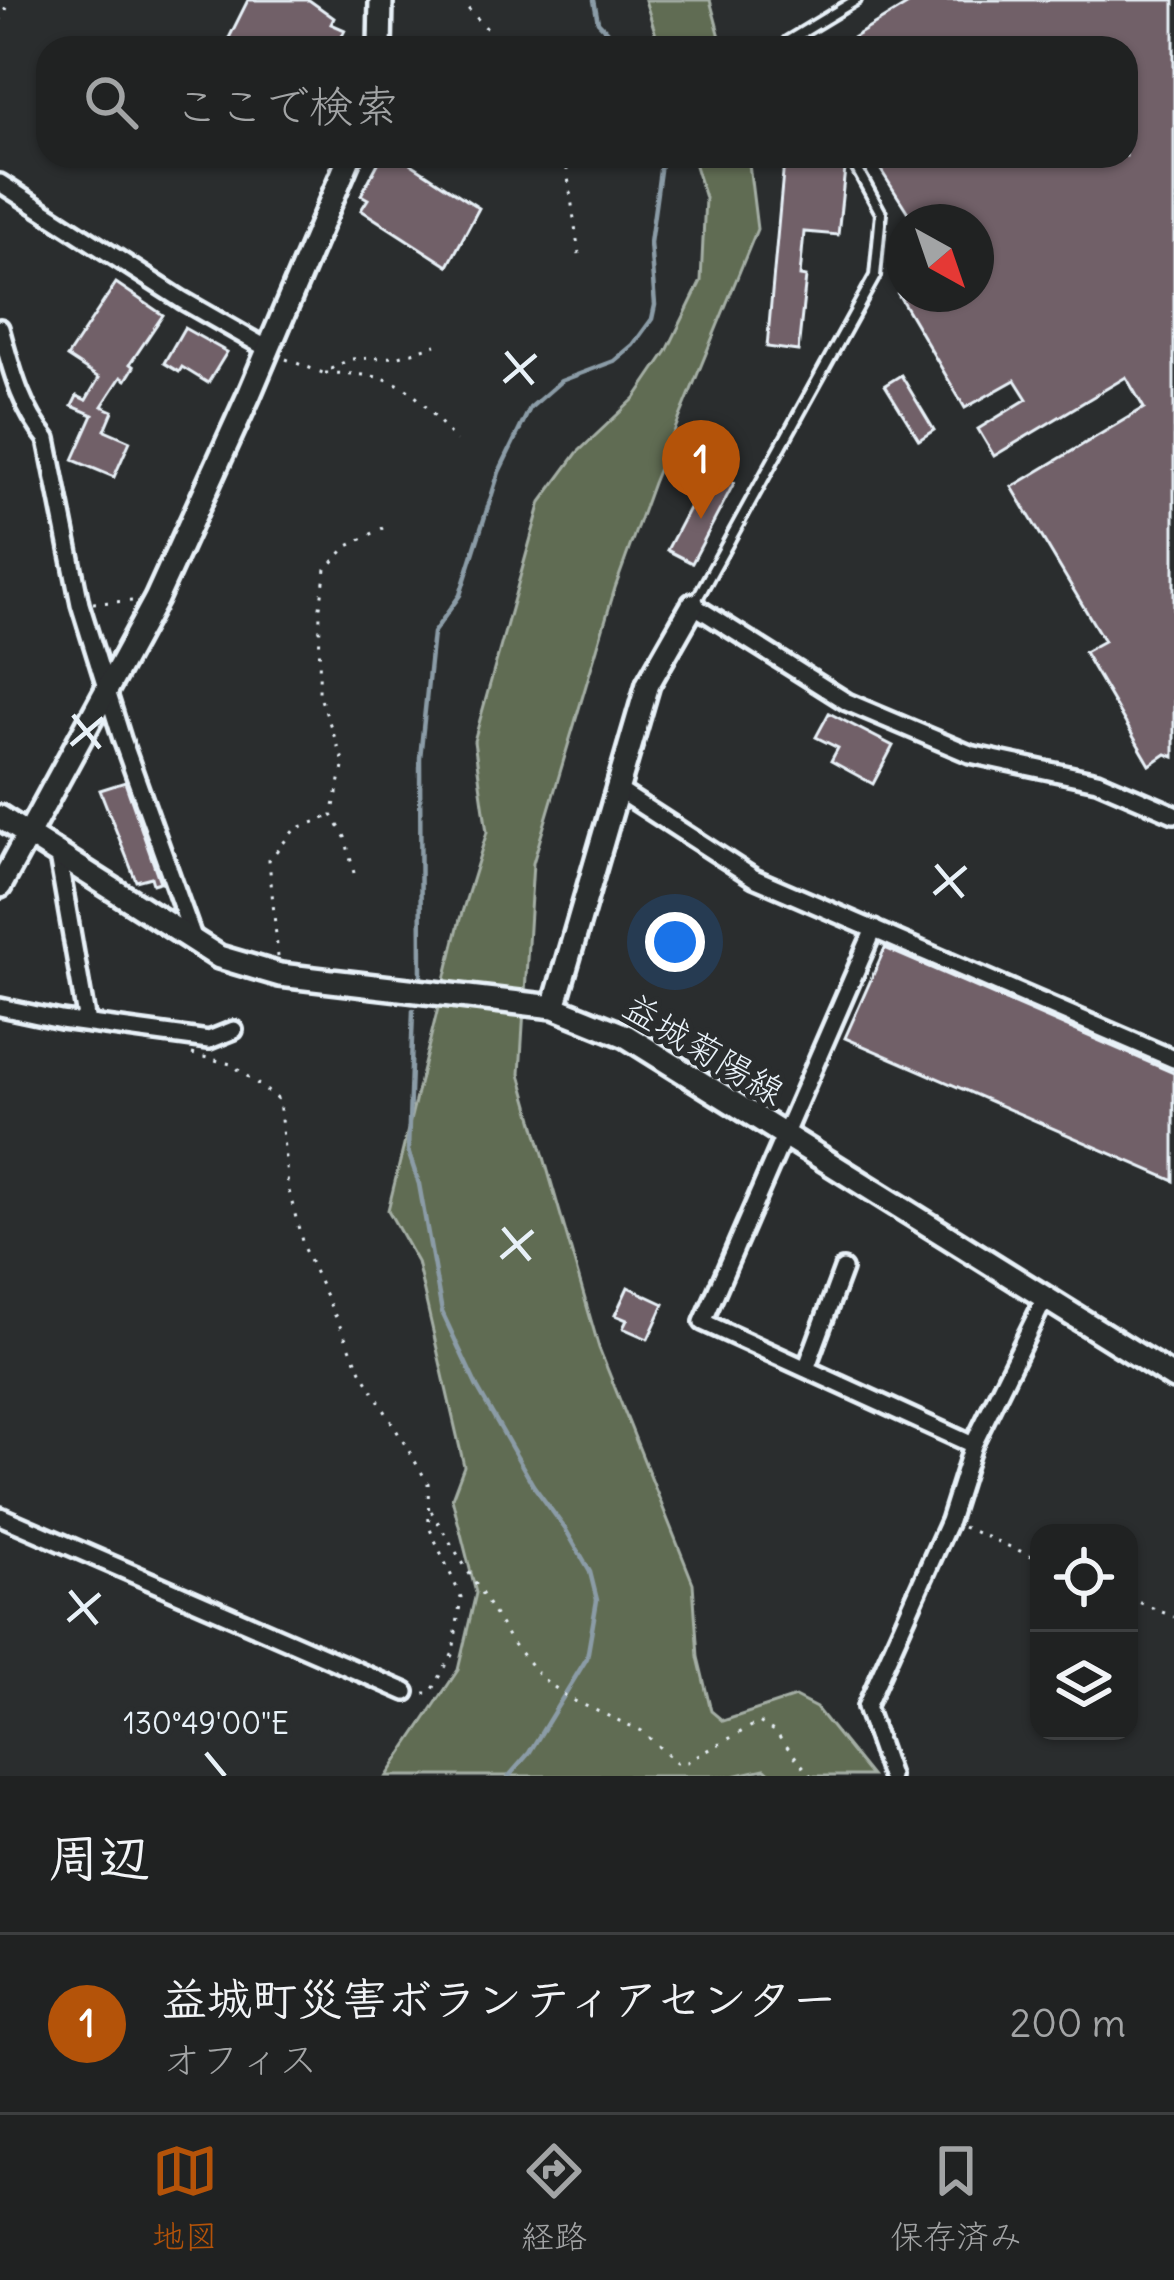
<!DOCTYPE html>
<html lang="ja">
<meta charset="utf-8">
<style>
:root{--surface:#202222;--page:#282a2a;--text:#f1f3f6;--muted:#a2a4a5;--line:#3d3f40;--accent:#b45309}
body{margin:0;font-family:Delius,"Klee One",sans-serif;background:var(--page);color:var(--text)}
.controls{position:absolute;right:36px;bottom:36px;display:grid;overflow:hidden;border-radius:24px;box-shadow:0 3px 9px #0004}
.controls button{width:108px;height:108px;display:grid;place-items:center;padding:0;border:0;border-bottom:3px solid var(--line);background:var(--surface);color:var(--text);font:60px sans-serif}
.compass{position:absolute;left:886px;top:204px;width:108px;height:108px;border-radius:50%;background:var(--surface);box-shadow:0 3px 9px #0004;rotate:140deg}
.you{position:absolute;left:675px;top:942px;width:42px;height:42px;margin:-30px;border:9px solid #fff;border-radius:50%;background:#1a73e8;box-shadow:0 0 0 18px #1a73e833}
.badge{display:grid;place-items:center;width:78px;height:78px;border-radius:50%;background:var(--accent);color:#fff;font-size:39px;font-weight:700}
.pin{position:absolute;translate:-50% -99px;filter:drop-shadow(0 3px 6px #0008)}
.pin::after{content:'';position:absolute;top:63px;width:42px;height:36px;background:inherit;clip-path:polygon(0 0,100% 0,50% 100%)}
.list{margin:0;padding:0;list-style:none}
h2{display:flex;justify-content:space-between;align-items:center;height:156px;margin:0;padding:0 48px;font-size:51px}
h2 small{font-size:39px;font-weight:400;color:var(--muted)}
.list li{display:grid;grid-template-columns:78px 1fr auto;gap:36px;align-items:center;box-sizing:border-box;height:180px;padding:0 48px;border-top:3px solid var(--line)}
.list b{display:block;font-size:45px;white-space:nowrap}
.list p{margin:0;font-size:39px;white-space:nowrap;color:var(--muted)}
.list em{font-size:39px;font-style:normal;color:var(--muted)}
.icon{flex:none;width:66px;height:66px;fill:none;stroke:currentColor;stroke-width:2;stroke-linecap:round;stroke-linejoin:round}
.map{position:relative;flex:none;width:1174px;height:1776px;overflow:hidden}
.search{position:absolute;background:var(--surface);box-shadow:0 3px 9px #0004;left:36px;right:36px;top:36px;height:132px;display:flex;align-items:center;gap:30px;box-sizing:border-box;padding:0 42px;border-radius:36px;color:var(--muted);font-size:45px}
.sheet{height:336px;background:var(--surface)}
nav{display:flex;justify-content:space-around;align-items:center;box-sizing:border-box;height:168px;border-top:3px solid var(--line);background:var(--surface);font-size:33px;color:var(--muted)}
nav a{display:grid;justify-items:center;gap:6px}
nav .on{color:var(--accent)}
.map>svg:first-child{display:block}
</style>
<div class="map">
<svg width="1174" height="1776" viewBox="0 0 1174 1776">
<rect width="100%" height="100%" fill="#2a2d2e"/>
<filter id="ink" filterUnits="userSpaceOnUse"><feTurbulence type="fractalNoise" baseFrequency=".00833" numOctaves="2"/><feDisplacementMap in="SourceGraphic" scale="24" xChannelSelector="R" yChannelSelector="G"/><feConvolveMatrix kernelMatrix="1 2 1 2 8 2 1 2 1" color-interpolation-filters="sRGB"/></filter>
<g filter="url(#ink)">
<path fill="#616c52" stroke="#a4aea5" stroke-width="3" d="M645 0H710L723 48H660Z
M692 156H748L757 229 653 483 615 588 533 863 520 1074 599 1348 693 1583 698 1657 711 1711 723 1721 795 1697 816 1708 871 1776H773L765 1769 733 1776H387L458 1670 476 1593 452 1498 464 1466 417 1262 388 1210 460 919 487 832 474 741 541 502 577 453 635 398 667 351 701 281 705 198Z"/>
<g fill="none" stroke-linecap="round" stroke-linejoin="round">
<path stroke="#8b9ca7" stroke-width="4.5" d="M594 0 598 22 623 48
M421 976 420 758 433 633 460 595 499 472 530 408 561 381 614 361 633 345 652 319 655 305 650 243 662 156
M413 1010 408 1151 419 1184 442 1312 477 1387 533 1485 566 1530 590 1572 597 1600 587 1658 529 1753 509 1776"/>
</g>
<path fill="#716068" stroke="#e8f1f8" stroke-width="3" d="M248 0H309L334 18 331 24 345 30 336 48H224Z
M915 0H1174V757L1166 754 1150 765 1084 652 1104 641 1012 487 1144 408 1126 377 994 456 978 429 1027 399 1015 380 965 408 898 294H976V222H914L872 156H1126V48H836Z
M382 156H399L479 208 448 266 361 210 368 199 361 195Z
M784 162 845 169 838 235 804 232 800 276 806 277 798 351 767 347Z
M116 283 163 315 130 364 134 367 126 380 121 377 102 406 113 411 105 430 130 441 114 477 73 460 93 415 72 406 77 396 86 400 99 378 67 357Z
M184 328 227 352 208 383 182 367 179 372 164 363Z
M901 375 934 430 919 440 885 385Z
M709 470 734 483 692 563 667 550Z
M829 713 893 746 873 784 831 761 838 748 816 737Z
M125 782 160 882 153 884 151 877 136 881 100 790Z
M885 948 1174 1073V1181L845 1038Z
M628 1287 664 1304 648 1339 623 1328 627 1320 615 1315Z"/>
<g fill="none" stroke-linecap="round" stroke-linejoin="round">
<defs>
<path id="lane" d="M791 48 788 41 856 0
M694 604 875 276 881 213 850 156"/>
<path id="street" d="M0 183 182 300 268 349
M0 328C11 367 20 407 47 439L80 604 122 739 194 940
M693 605 847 702 970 754 1097 781 1174 814
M618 790 754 878 1174 1059
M58 856 87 1023
M874 929 703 1322 973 1445
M0 1007 61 1020 209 1040 234 1030
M806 1369 843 1269
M0 1516 406 1692
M890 1776 866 1707 949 1521 973 1445 1045 1298"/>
<path id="secondary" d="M380 48 381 0
M0 817 219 957 280 975 554 1007 626 1036 1174 1378
M0 886 156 599 249 395 350 156
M554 1007 648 684 693 605"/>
</defs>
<use href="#lane" stroke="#e8f1f8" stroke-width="16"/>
<use href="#street" stroke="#e8f1f8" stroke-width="24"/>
<use href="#secondary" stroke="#e8f1f8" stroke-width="30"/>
<path stroke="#e8f1f8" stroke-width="3" stroke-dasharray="3 9" stroke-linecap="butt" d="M460 0 505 48
M0 21 11 0
M565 156 579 254
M286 359 323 373 350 359 396 357 436 345
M325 373C403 374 407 384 456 441
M93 603 132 601
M354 873 345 837 332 815 344 763 319 694 320 607 326 569 348 546 383 528
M278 957 269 860 295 829 331 816
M192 1054 231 1064 279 1100 288 1187 304 1249 361 1371 428 1483 429 1527 461 1597 453 1653 431 1693H420
M431 1511 512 1643 542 1678 570 1699 642 1731 676 1763 687 1762 759 1722 775 1732 811 1776
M963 1527 1039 1559
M1129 1598 1174 1617"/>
<use href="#lane" stroke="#2a2d2e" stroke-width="8"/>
<use href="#street" stroke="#2a2d2e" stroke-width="15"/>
<use href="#secondary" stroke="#2a2d2e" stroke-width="21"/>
</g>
</g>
<path fill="none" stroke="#e8f1f8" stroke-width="4.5" d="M506 352 533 384M504 382 536 355M73 715 100 748M71 745 103 718M936 865 963 897M934 894 966 867M503 1228 530 1260M501 1258 533 1231M70 1591 97 1624M68 1621 100 1594M206 1753 225 1776"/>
<g text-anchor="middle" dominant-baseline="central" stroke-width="10" stroke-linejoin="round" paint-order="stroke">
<g font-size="36" fill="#e8f1f8" stroke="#2a2d2e">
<text transform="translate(704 1049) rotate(31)">益城菊陽線</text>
</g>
</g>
<g font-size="30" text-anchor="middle" fill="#e8f1f8" stroke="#2a2d2e" stroke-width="10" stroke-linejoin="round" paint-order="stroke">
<text x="206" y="1734">130°49'00"E</text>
</g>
</svg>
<div class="controls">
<button><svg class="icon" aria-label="locate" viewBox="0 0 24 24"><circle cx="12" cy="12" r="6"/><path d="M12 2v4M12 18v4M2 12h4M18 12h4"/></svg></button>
<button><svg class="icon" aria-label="layers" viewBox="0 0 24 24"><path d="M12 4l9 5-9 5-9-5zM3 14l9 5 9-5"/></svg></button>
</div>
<svg class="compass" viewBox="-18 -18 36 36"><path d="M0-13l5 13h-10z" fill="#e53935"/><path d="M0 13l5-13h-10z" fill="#a2a4a5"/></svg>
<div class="you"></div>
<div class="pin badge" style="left:701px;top:519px">1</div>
<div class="search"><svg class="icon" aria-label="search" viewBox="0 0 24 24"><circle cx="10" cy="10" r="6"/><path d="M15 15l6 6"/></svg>ここで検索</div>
</div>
<section class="sheet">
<h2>周辺<small></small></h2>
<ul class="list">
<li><span class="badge">1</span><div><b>益城町災害ボランティアセンター</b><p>オフィス</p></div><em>200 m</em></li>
</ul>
</section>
<nav>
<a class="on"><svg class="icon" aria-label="map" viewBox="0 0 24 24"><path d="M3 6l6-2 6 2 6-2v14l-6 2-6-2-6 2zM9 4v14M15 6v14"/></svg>地図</a>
<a><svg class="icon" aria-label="directions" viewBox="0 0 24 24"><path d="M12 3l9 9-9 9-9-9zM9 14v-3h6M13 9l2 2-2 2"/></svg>経路</a>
<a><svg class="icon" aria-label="saved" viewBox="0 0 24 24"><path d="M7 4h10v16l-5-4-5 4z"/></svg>保存済み</a>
</nav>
